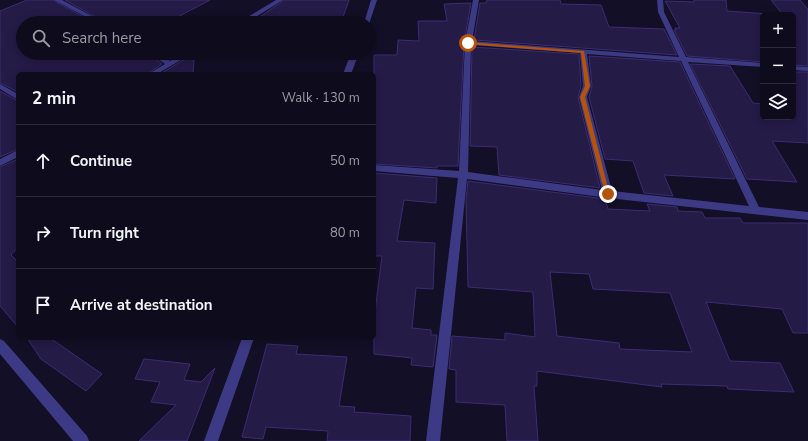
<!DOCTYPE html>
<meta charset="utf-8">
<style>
:root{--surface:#0e0b1c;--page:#1c1929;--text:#f1f3f6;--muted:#9b9ba3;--line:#2e2b3b}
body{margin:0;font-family:"Nunito Sans",sans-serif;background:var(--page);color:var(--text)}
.controls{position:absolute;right:12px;top:12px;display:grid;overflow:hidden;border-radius:6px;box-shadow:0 2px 10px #0003}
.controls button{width:36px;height:36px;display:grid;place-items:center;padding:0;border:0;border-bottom:1px solid var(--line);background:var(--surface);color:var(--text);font:20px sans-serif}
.stop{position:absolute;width:12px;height:12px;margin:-9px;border:3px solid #b45309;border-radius:50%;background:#fff}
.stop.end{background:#b45309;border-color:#fff;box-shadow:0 1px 4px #0008}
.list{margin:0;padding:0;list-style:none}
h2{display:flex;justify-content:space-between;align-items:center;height:52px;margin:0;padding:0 16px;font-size:17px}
h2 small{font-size:13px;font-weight:400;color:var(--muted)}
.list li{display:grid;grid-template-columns:26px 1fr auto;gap:12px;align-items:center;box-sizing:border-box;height:72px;padding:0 16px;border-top:1px solid var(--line)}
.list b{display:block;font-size:15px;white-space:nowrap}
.list em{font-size:13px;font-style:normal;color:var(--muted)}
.icon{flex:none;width:22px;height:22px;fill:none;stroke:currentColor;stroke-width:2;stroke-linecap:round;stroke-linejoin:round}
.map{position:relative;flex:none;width:808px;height:441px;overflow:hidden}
.search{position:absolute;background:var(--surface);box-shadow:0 2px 10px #0003;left:16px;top:16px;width:360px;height:44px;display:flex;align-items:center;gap:10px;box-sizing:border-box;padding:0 14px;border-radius:22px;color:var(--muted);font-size:15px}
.panel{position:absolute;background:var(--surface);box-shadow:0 2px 10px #0003;left:16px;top:72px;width:360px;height:268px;border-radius:6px}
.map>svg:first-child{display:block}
</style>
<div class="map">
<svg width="808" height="441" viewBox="0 0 808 441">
<rect width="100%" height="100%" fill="#130f26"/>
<path fill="#241b47" stroke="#3b2d73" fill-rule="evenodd" d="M27 0H53L94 23H23V53H148L162 64 147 74H18V92L0 83V11Z
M65 0H210L176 18 182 23H106Z
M284 0H349L341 23H251Z
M487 0H560L561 4 601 5 609 27 664 29 677 55 474 40 480 3H486Z
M694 0H726L727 11 782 15H763V62L687 56 674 30H676L675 28H680L665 1 694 2Z
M771 0H800L808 9V66L793 65V15H783Z
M471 3 464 43 458 166H437V168L374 164V55H397L398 40 419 41 418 21H447L444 4Z
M472 47 579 54 581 86 578 97 600 188 499 175 497 147 470 146Z
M589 56 680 62 735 179 664 175 673 196 644 193 633 161 605 159 589 97 592 86Z
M185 59 194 60 193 74H160Z
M690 64 730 66 753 103 763 104V117H793V105L796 106 793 101V72H808V143L772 141 797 182 747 179Z
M0 91 18 101V149L0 157Z
M18 159V247L11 255 18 262V327L0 306V167Z
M374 173 437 178 436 203 404 200 397 241 435 243 433 289 416 288 412 328 431 330V335H437L433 367 411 365 412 358 374 354V320L382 256H374Z
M468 181 605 199 608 209 650 211 647 204 677 207 678 211 702 212 705 218H740L743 223H808V333H793L782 309 706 302 730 361 780 363 794 392 728 389 727 386 661 384 662 387 537 371V386H534L538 441H507L505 405 456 402V370L449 369 452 336 505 340V333L535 337 533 292 468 287 466 200ZM550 272 589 274 593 289 670 293 692 352 620 349 619 343 557 336Z
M27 338H50L102 374 86 391 41 359Z
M267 344 298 346 296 354 347 357 339 406 355 407 354 412 411 416 410 441H327L328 431 266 427 263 439 242 437Z
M144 359 190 364 184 380 201 382 215 368 187 441H139L176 405 151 402 160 382 135 379Z"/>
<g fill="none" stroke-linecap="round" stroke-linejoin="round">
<path fill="#3d3a85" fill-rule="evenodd" d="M54 0H62L105 23H97Z
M276 0H283L246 23H238Z
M371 0H377L369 24V23H364Z
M473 0H479L472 41 679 57 658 12 657 0H663L664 12 686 57 763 63V67L688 62 759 207 808 212V220L608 198 467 179 440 441H426L458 178 374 171V165L459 171 465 43ZM471 45 580 53 583 86 579 97 602 190 468 172ZM587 54 681 61 749 206 612 191 587 97 591 86Z
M149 53H158L170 61 184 53H193L157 74H148L165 64Z
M351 53H359L351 74H343Z
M793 66 808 67V71L793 70Z
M0 84 18 94V100L0 89Z
M18 150V157L0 166V159Z
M242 338H254L218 441H204Z
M0 339 4 341 87 436 89 441H73L0 354Z"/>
</g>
<path fill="#b45309" d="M468 42 584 51 590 86 585 97 610 196 605 194 580 97 585 86 581 53 466 44Z"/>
</svg>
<div class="controls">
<button>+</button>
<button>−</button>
<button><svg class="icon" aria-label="layers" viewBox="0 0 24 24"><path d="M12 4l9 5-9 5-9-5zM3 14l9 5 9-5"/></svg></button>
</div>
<div class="stop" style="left:468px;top:43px"></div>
<div class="stop end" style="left:608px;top:194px"></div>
<div class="search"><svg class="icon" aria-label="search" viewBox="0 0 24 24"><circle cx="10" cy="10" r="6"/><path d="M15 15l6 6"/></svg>Search here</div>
<section class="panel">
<h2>2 min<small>Walk · 130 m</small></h2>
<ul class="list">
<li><svg class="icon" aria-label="ahead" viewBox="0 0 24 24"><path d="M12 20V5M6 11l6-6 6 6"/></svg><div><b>Continue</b></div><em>50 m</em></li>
<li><svg class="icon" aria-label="right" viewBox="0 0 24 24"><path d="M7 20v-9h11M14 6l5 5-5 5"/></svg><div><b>Turn right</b></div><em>80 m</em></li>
<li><svg class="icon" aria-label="arrive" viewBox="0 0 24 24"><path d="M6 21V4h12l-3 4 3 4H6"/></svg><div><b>Arrive at destination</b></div></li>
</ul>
</section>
</div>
